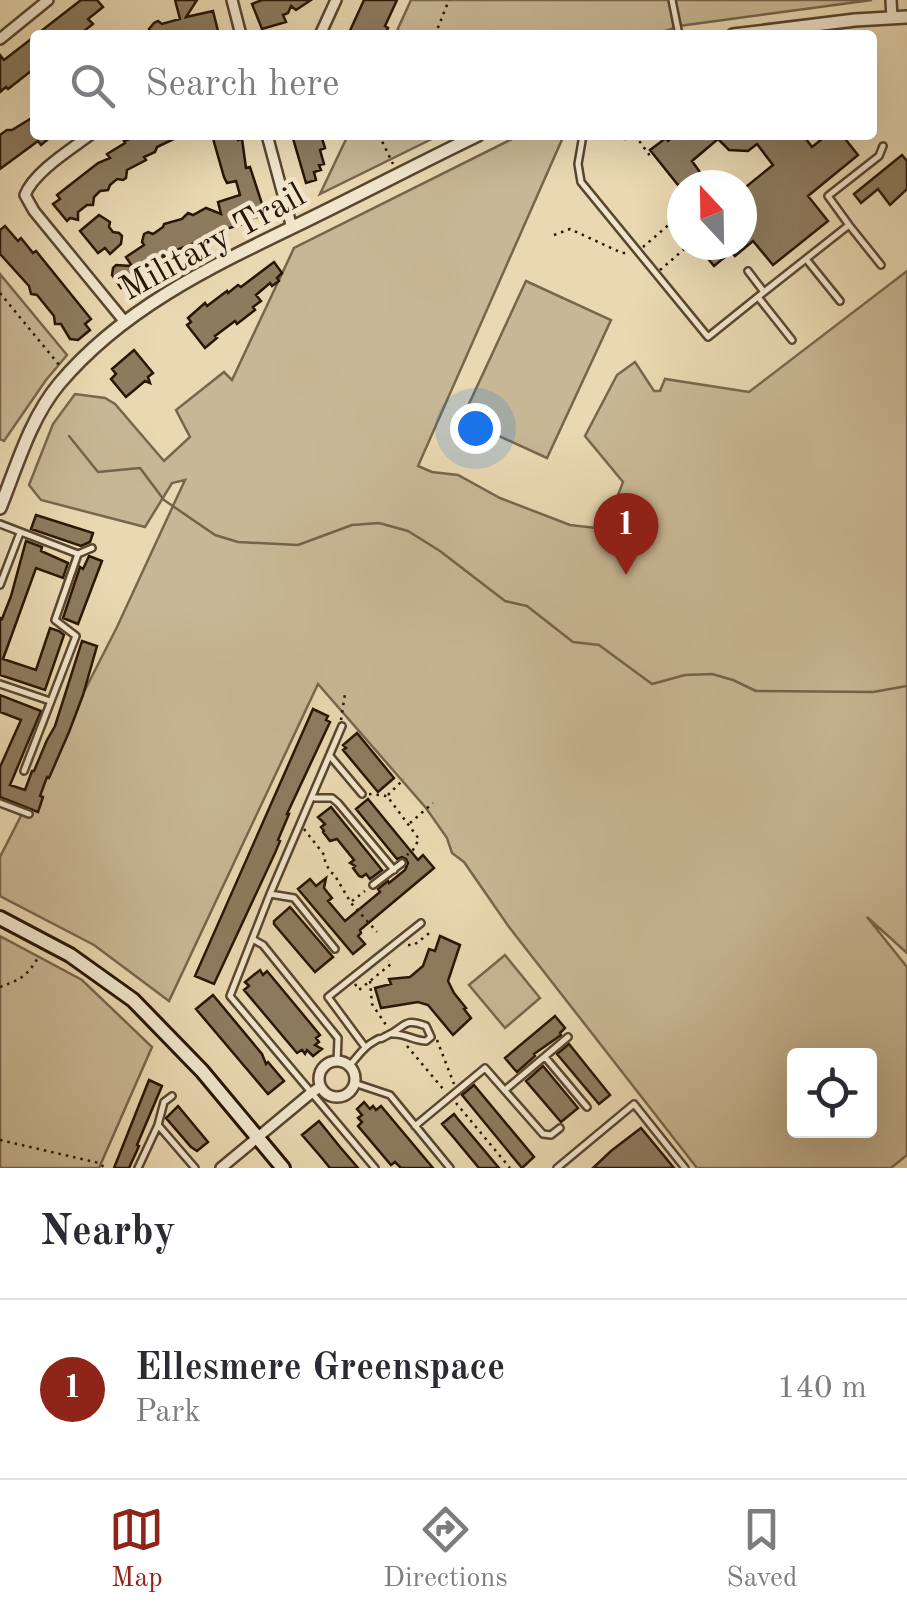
<!DOCTYPE html>
<style>
:root{--surface:#fff;--page:#f7f7f7;--text:#2b2b33;--muted:#7c7c81;--line:#e1e1e2;--accent:#8f2418}
body{margin:0;font-family:"Old Standard TT",serif;background:var(--page);color:var(--text)}
.controls{position:absolute;right:30px;bottom:30px;display:grid;overflow:hidden;border-radius:10px;box-shadow:0 10px 40px #0002}
.controls button{width:90px;height:90px;display:grid;place-items:center;padding:0;border:0;border-bottom:2px solid var(--line);background:var(--surface);color:var(--text);font:50px sans-serif}
.compass{position:absolute;left:667px;top:170px;width:90px;height:90px;border-radius:50%;background:var(--surface);box-shadow:0 10px 40px #0002;rotate:338deg}
.you{position:absolute;left:475px;top:428px;width:35px;height:35px;margin:-25px;border:8px solid #fff;border-radius:50%;background:#1a73e8;box-shadow:0 0 0 15px #1a73e833}
.badge{display:grid;place-items:center;width:65px;height:65px;border-radius:50%;background:var(--accent);color:#fff;font-size:32px;font-weight:700}
.pin{position:absolute;translate:-50% -82px;filter:drop-shadow(0 2px 5px #0008)}
.pin::after{content:'';position:absolute;top:52px;width:35px;height:30px;background:inherit;clip-path:polygon(0 0,100% 0,50% 100%)}
.list{margin:0;padding:0;list-style:none}
h2{display:flex;justify-content:space-between;align-items:center;height:130px;margin:0;padding:0 40px;font-size:42px}
h2 small{font-size:32px;font-weight:400;color:var(--muted)}
.list li{display:grid;grid-template-columns:65px 1fr auto;gap:30px;align-items:center;box-sizing:border-box;height:180px;padding:0 40px;border-top:2px solid var(--line)}
.list b{display:block;font-size:38px;white-space:nowrap}
.list p{margin:0;font-size:32px;white-space:nowrap;color:var(--muted)}
.list em{font-size:32px;font-style:normal;color:var(--muted)}
.icon{flex:none;width:55px;height:55px;fill:none;stroke:currentColor;stroke-width:2;stroke-linecap:round;stroke-linejoin:round}
.map{position:relative;flex:none;width:907px;height:1168px;overflow:hidden}
.search{position:absolute;background:var(--surface);box-shadow:0 10px 40px #0002;left:30px;right:30px;top:30px;height:110px;display:flex;align-items:center;gap:25px;box-sizing:border-box;padding:0 35px;border-radius:10px;color:var(--muted);font-size:38px}
.sheet{height:310px;background:var(--surface)}
nav{display:flex;justify-content:space-around;align-items:center;box-sizing:border-box;height:140px;border-top:2px solid var(--line);background:var(--surface);font-size:28px;color:var(--muted)}
nav a{display:grid;justify-items:center;gap:5px}
nav .on{color:var(--accent)}
.map>svg:first-child{display:block}
</style>
<div class="map">
<svg width="907" height="1168" viewBox="0 0 907 1168">
<rect width="100%" height="100%" fill="#e9d8b1"/>
<filter id="stains"><feTurbulence type="fractalNoise" baseFrequency=".002" numOctaves="4"/><feColorMatrix values="0 0 0 0 .2 0 0 0 0 .09 0 0 0 0 .02 0 0 0 .5 -.17"/></filter>
<radialGradient id="worn" r=".72"><stop offset=".6" stop-color="#630" stop-opacity="0"/><stop offset="1" stop-color="#630" stop-opacity=".3"/></radialGradient>
<path fill="#c8b794" stroke="#78664c" stroke-width="2.5" fill-rule="evenodd" d="M411 0H872L679 26 655 35H395Z
M348 135H440L320 194Z
M520 135H564L418 466 432 472 458 475 500 498 570 525 605 529 623 482 585 436 617 375 635 362 654 391H660L665 379 749 392 907 271V953L867 917 907 967V1155L891 1168H697L509 927 464 862 452 853 447 838 426 808 318 684 169 1001 94 945 0 896V857L117 627 185 480 172 483 145 527 41 500 29 485 53 424 75 394 105 398 115 404 164 461 190 437 176 410 224 372 232 380 294 248ZM794 1056H870V1130H794Z
M0 274 67 355 46 380 4 441 0 439Z
M526 281 611 320 547 458 462 419Z
M0 936 82 980 152 1047 99 1168H0Z
M505 955 540 998 505 1028 469 985Z"/>
<g fill="none" stroke-linecap="round" stroke-linejoin="round">
<path stroke="#756349" stroke-width="2.5" d="M69 436 98 472 140 468 164 500 215 535 238 542 298 545 352 525 379 523 408 531 440 551 505 601 527 606 573 642 599 645 652 684 685 675 712 674 733 680 756 691 873 692 907 686"/>
</g>
<path fill="#8d7b5e" stroke="#291605" stroke-width="2.5" d="M81 0H97L103 7 88 19 93 24 79 35H36Z
M175 0H197L186 17 213 11 218 31 217 34 151 35 149 29 154 23 158 21 162 24 180 19Z
M262 0H311L296 10 291 6 288 13 283 15 286 22 262 29 252 4Z
M364 0H397L385 26 388 28 385 35H348Z
M35 36V68L8 89 6 87 0 92V55L4 60Z
M35 116V135H53L41 145 38 141 0 169V135L7 130H12Z
M141 135H182L157 147 155 152 144 157 146 160 127 170 126 178 123 180 117 179 110 185 108 190 100 191 94 197 93 205H87L78 212V220L70 218 67 221 53 204 60 199 57 195 98 163 110 158 107 154 125 143 124 141Z
M212 135H236L238 140 242 139 246 168 250 167 264 210 255 213 257 217 243 221 244 224 222 230 223 232 169 253 170 255 153 265 156 270 133 289 128 283 121 288 112 275 113 268 116 265 132 266 126 257 144 245 142 242 144 234 148 232 153 234 163 227 164 224 182 219 188 213 193 215 206 208 221 214 218 202 240 195 236 181 227 183 224 177Z
M292 135H321L325 148 320 150 324 164 319 165 321 170 314 172 316 180 306 183Z
M675 135H803L812 147 827 135H842L858 155 808 196 828 221 773 265 753 241 735 256 731 252 714 266 697 245H742V190L773 165 757 144 748 151 729 150 718 139 692 161 709 185H678L650 150 666 138 668 141Z
M902 155 907 161V189L890 205 878 189 861 203 854 194Z
M99 215 110 222 109 227 113 232 119 233 122 236 121 244 110 254 105 248 98 253 80 231Z
M5 226 18 241 21 238 33 253 36 251 91 319 85 324 90 330 78 340 70 339 61 324H55L54 316 37 295 31 294 29 286 0 254V230Z
M274 262 282 273 277 278 279 281 272 286 270 283 256 295 261 301 253 307 255 310 237 324 235 321 215 336 217 338 205 348 187 325 191 322 188 318 205 303 207 306 227 291 228 293 238 285 241 287Z
M134 350 153 373 148 377 150 383 145 381 126 397 111 379 116 374 112 369Z
M36 515 93 533 90 542 81 546 31 529Z
M26 541 42 547 41 551 68 563 63 578 36 568 3 659 36 670 50 628 59 631 64 635 45 690 0 675V618L2 619 11 596Z
M89 556 102 561 78 624 63 618 80 567 83 569Z
M82 641 97 646 83 695 69 732 49 778 47 777 40 796 43 797 38 812 0 797V767L21 720 0 712V695L41 711 10 785 25 790 32 771H34L47 740 55 726Z
M313 709 328 716 326 720 330 722 287 814H289L278 840 280 841 275 853 214 984 195 976Z
M357 733 394 778 378 792 343 750 346 748 343 745Z
M368 799 418 860 423 855 434 868 360 930 361 933 358 936 365 944 353 954 298 889 310 879 316 886 326 878 324 888 332 898 328 901 345 921 380 892 378 889 388 881 389 883 405 870 408 863 406 859 402 857 397 859 356 809Z
M331 807 382 870 370 879 366 874 362 877 359 876 353 868 355 866 350 863 354 860 337 839 330 841 323 832 324 831 321 827 325 824 318 817Z
M290 907 333 957 315 972 274 924V921Z
M440 936 460 945 448 981 454 993 466 1008 464 1009 471 1018 453 1035 428 1005 418 1002 381 1008 375 988 391 984 389 979 410 977 423 966 429 949 435 951Z
M260 970 263 975 267 971 320 1035 316 1038 319 1042 315 1045 322 1049 313 1056 307 1050 305 1054 302 1050 297 1053 244 990 249 986 245 982Z
M213 995 262 1054 266 1064 268 1062 284 1081 268 1094 196 1009Z
M555 1016 565 1028 560 1033 561 1035 534 1054 535 1056 517 1072 515 1070 505 1058Z
M569 1044 610 1095 599 1104 557 1054Z
M543 1066 578 1108 561 1122 526 1081Z
M149 1080 162 1086 137 1145 139 1146 129 1168H114Z
M474 1085 534 1157 522 1168 462 1095Z
M364 1102 370 1109 373 1106 376 1110 381 1106 433 1168H401L395 1162 391 1165 358 1126 362 1122 358 1118 362 1115 357 1109Z
M178 1106 208 1142 197 1151 191 1147 166 1118Z
M454 1114 457 1118 499 1168H479L454 1138 442 1124Z
M319 1121 340 1147 358 1168H330L321 1157 302 1135Z
M641 1128 674 1168H593L611 1151Z"/>
<g fill="none" stroke-linecap="round" stroke-linejoin="round">
<defs>
<path id="service" d="M672 0 679 35
M583 135 578 164 581 182 708 337 764 292 748 271
M849 225 881 265
M806 259 840 301
M764 292 849 225 828 196 879 156 883 146
M758 297 792 340
M0 524 78 554 92 548
M0 585 20 533
M0 684 50 701
M342 726 270 894 230 996 375 1168
M330 756 362 794
M24 771 76 636 55 620 78 554
M315 798H332L338 803 394 870
M0 803 29 814
M373 885 402 863
M270 894 294 898 335 949
M254 940 263 945 338 1038 337 1062
M365 1047 328 997 421 923
M545 1057 587 1107
M349 1066C357 1058 363 1047 373 1042 386 1034 374 1043 388 1035 406 1027 403 1017 426 1026L431 1037 426 1041C414 1041 404 1033 393 1034
M354 1083 390 1095 450 1168
M505 1090 568 1037
M158 1125 164 1102 172 1096
M415 1126 485 1068 543 1134 551 1135 560 1128
M138 1168 158 1125 195 1168
M557 1168 634 1104 685 1168"/>
<path id="minor" d="M232 0 241 35
M891 0 892 18
M320 35 336 0
M0 39 48 0
M90 135C70 150 34 172 25 195L34 211 125 322
M267 135 292 228
M319 1079a18 18 0 1 1 36 0a18 18 0 1 1-36 0Z
M221 1168 311 1093 320 1087"/>
<path id="tertiary" d="M733 35 855 20 907 17
M0 508C17 466 30 419 59 384 121 310 208 268 293 227 355 197 416 165 478 135"/>
<path id="secondary" d="M0 918 70 955 133 1000 202 1071 283 1168"/>
</defs>
<use href="#service" stroke="#594630" stroke-width="10"/>
<use href="#minor" stroke="#594630" stroke-width="14"/>
<use href="#tertiary" stroke="#594630" stroke-width="16"/>
<use href="#secondary" stroke="#291605" stroke-width="18"/>
<path stroke="#291605" stroke-width="2.5" stroke-dasharray="2.5 5" stroke-linecap="butt" d="M435 35 449 0
M379 135 393 164
M619 135 624 140 631 135
M635 135 650 156
M554 235 570 229 622 253H627
M643 247 672 222
M660 270 689 245
M0 293 60 366
M341 720 345 694
M369 794 387 796 419 839 413 850 407 855
M388 795 404 779
M410 823 433 803
M304 829 325 856V861L330 872 334 874 351 903 377 932
M352 901 365 891
M408 945H414L432 931
M370 981 372 1004 386 1025
M355 984 359 990 391 964 388 961
M0 987C22 979 27 976 39 956
M437 1040 454 1084
M407 1046 444 1090
M456 1103 510 1168
M0 1140 99 1163 105 1168"/>
<use href="#service" stroke="#f1e6cc" stroke-width="5"/>
<use href="#minor" stroke="#f1e6cc" stroke-width="9"/>
<use href="#tertiary" stroke="#f1e6cc" stroke-width="11"/>
<use href="#secondary" stroke="#f1e6cc" stroke-width="12"/>
</g>
<g text-anchor="middle" dominant-baseline="central" stroke-width="9" stroke-linejoin="round" paint-order="stroke">
<g font-size="35" fill="#291605" stroke="#f1e6cc">
<text transform="translate(213 243) rotate(-29)">Military Trail</text>
</g>
</g>
<rect width="100%" height="100%" filter="url(#stains)"/>
<rect width="100%" height="100%" fill="url(#worn)"/>
</svg>
<div class="controls">
<button><svg class="icon" aria-label="locate" viewBox="0 0 24 24"><circle cx="12" cy="12" r="6"/><path d="M12 2v4M12 18v4M2 12h4M18 12h4"/></svg></button>
</div>
<svg class="compass" viewBox="-18 -18 36 36"><path d="M0-13l5 13h-10z" fill="#e53935"/><path d="M0 13l5-13h-10z" fill="#7c7c81"/></svg>
<div class="you"></div>
<div class="pin badge" style="left:626px;top:575px">1</div>
<div class="search"><svg class="icon" aria-label="search" viewBox="0 0 24 24"><circle cx="10" cy="10" r="6"/><path d="M15 15l6 6"/></svg>Search here</div>
</div>
<section class="sheet">
<h2>Nearby<small></small></h2>
<ul class="list">
<li><span class="badge">1</span><div><b>Ellesmere Greenspace</b><p>Park</p></div><em>140 m</em></li>
</ul>
</section>
<nav>
<a class="on"><svg class="icon" aria-label="map" viewBox="0 0 24 24"><path d="M3 6l6-2 6 2 6-2v14l-6 2-6-2-6 2zM9 4v14M15 6v14"/></svg>Map</a>
<a><svg class="icon" aria-label="directions" viewBox="0 0 24 24"><path d="M12 3l9 9-9 9-9-9zM9 14v-3h6M13 9l2 2-2 2"/></svg>Directions</a>
<a><svg class="icon" aria-label="saved" viewBox="0 0 24 24"><path d="M7 4h10v16l-5-4-5 4z"/></svg>Saved</a>
</nav>
